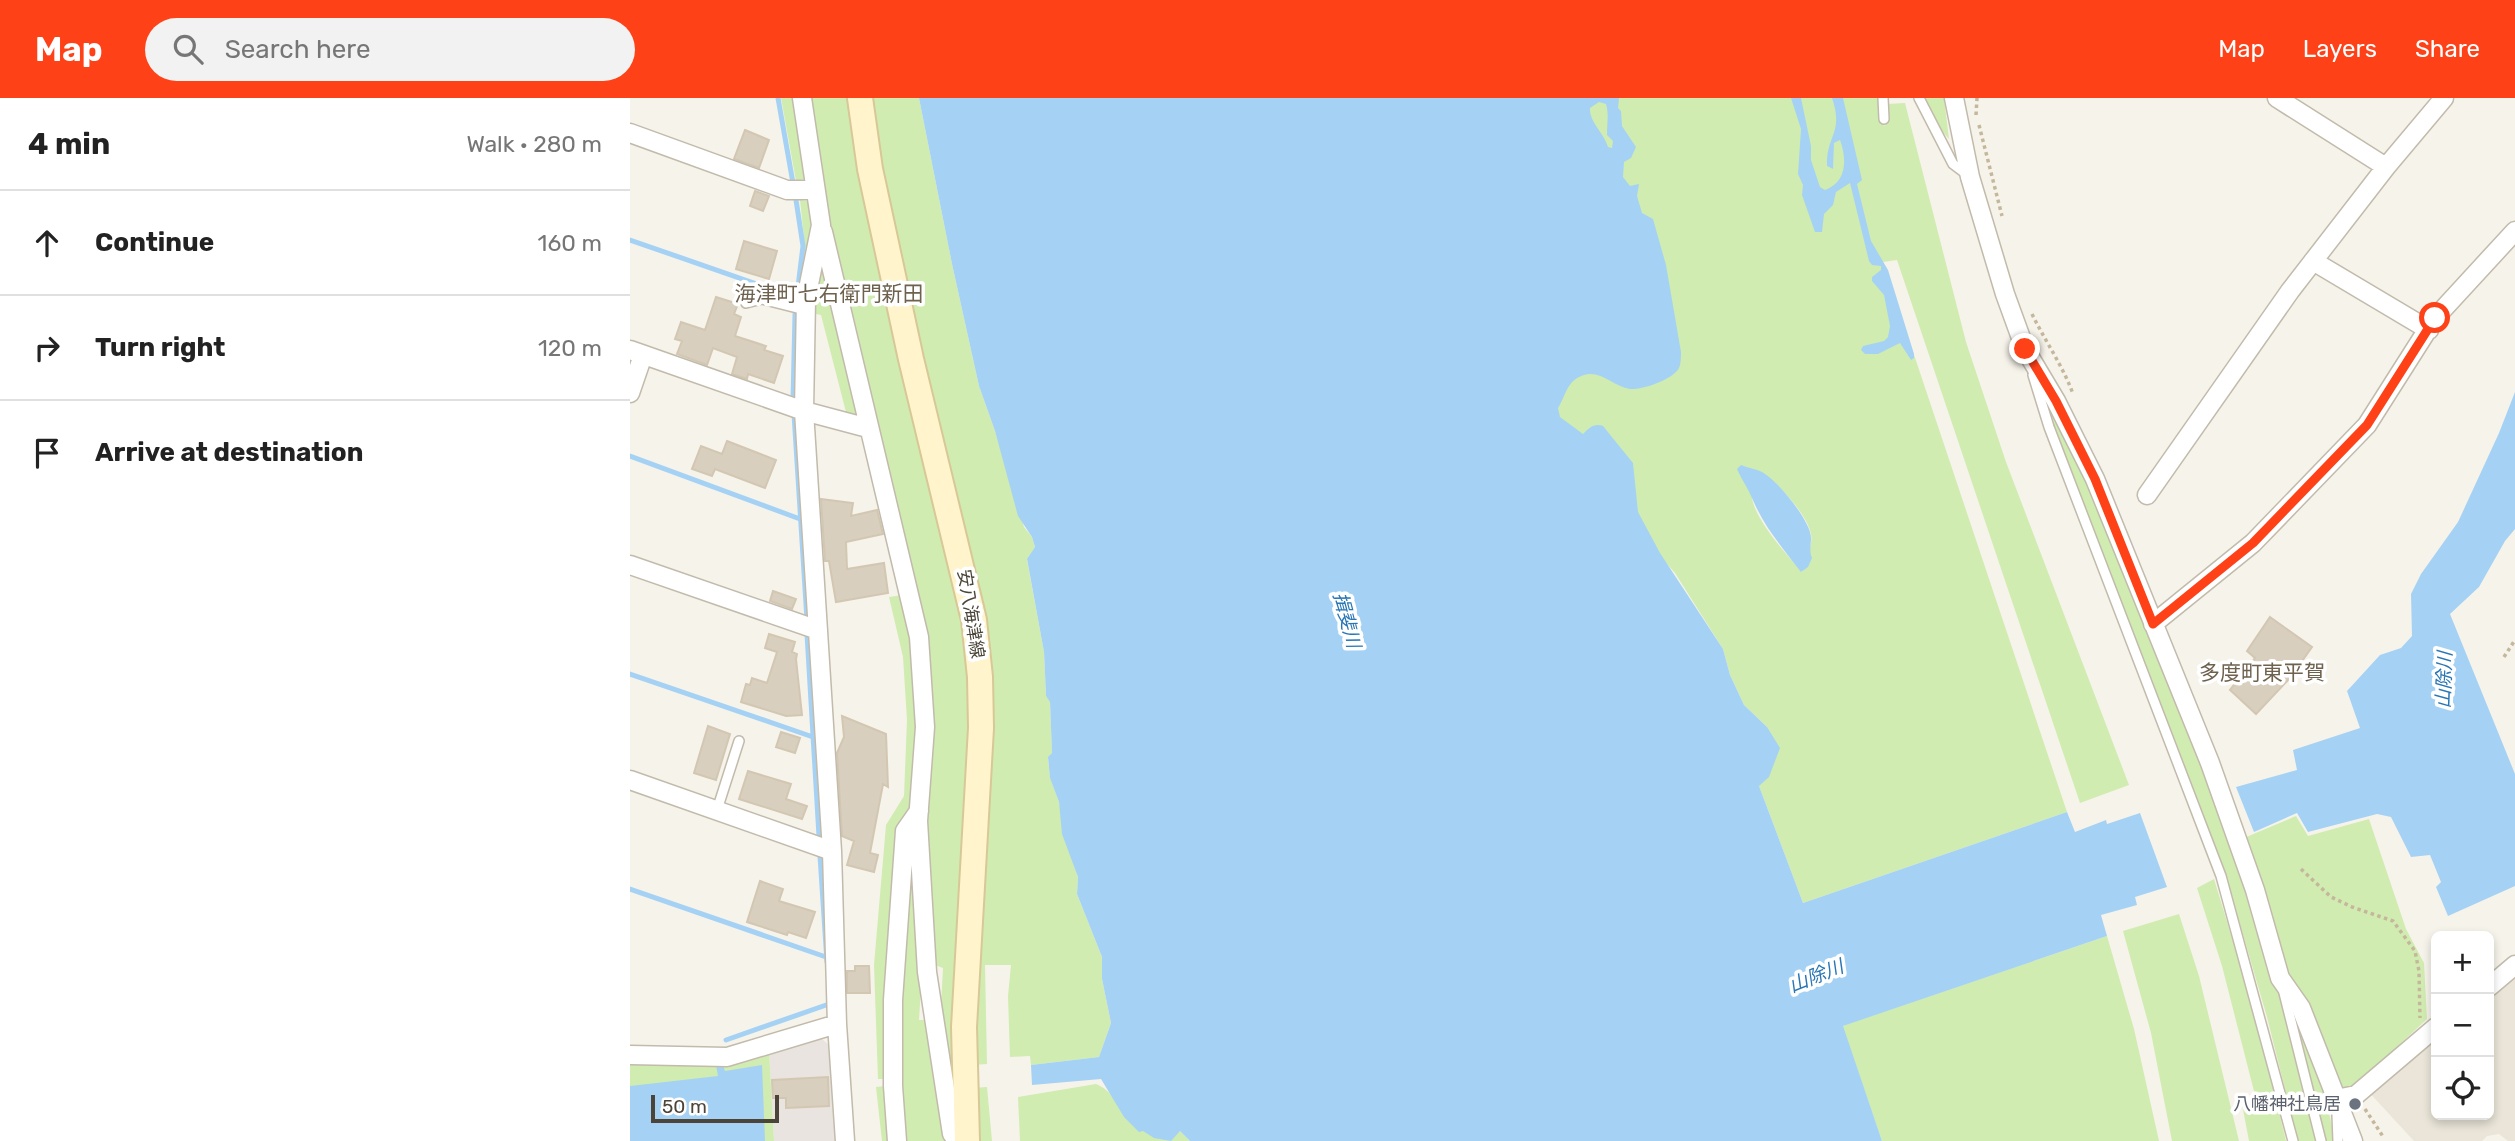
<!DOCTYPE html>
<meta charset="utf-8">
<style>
:root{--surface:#fff;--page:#f2f2f2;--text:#222;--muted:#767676;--line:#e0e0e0;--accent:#ff4118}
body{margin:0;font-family:Rubik,"Noto Sans JP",sans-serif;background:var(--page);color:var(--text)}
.controls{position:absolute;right:21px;bottom:21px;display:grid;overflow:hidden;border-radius:10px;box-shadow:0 4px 10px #0003}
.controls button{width:63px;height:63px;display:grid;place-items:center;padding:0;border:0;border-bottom:2px solid var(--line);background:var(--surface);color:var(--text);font:35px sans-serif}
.scale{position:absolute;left:21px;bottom:18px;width:128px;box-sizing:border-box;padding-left:7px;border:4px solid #4b4438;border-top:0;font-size:19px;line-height:24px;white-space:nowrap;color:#4b4438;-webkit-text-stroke:5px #fff;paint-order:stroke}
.stop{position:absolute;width:21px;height:21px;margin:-16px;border:5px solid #ff4118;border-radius:50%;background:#fff}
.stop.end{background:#ff4118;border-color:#fff;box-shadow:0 2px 7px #0008}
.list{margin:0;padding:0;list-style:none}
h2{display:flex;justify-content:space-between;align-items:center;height:91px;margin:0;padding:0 28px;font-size:30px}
h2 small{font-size:23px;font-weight:400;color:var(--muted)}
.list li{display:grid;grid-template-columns:46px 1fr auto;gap:21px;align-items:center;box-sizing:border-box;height:105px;padding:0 28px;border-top:2px solid var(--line)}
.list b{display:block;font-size:26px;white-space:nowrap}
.list em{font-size:23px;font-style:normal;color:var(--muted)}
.icon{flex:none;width:38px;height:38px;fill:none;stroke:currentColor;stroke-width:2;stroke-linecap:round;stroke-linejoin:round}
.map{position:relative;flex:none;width:1885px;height:1043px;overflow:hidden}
header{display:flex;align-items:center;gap:42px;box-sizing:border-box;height:98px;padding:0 35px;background:var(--accent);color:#fff}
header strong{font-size:33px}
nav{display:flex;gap:38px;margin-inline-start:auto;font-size:24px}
.search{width:490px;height:63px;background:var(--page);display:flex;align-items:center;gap:18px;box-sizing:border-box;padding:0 24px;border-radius:38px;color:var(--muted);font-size:26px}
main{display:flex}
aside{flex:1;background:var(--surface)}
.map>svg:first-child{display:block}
</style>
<header>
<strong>Map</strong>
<div class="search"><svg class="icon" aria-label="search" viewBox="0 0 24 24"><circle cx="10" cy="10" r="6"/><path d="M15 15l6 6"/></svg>Search here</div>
<nav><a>Map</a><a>Layers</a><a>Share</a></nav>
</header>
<main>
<aside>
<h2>4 min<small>Walk · 280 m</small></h2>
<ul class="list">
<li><svg class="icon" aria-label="ahead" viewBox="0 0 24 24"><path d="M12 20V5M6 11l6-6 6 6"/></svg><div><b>Continue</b></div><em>160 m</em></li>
<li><svg class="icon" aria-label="right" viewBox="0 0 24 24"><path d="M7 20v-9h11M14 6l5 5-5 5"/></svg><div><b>Turn right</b></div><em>120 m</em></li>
<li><svg class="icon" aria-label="arrive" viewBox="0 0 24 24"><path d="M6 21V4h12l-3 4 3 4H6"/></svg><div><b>Arrive at destination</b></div></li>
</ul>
</aside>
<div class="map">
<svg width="1885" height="1043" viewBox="0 0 1885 1043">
<rect width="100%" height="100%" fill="#f6f3ea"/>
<path fill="#eae5d8" d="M1885 877V1043H1878L1869 1036 1857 1038 1852 1043H1784L1738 993 1806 939V1017H1859V897Z"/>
<path fill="#e9e4df" d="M190 939 201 949 206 1043H144L139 952Z"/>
<path fill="#d0ecb1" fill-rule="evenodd" d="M151 0H166L177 72 175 81 166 83Z
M177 0H220L334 524 340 591 327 1001H323L310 927 313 870 305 867 293 729 299 632 190 92Z
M240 0H289L322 166 349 288 365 333 394 429 402 439 405 449 397 462 414 554 416 598 420 603 422 655 418 660 420 679 429 704 441 758 448 779 447 796 472 859V881L481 925 469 959 401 967 400 958 380 959 378 898 381 867H355L357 966 342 967 360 667 254 93Z
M806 0H1250L1254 28 1258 25 1257 6 1275 5 1336 244 1376 364 1499 687 1450 705 1267 162 1253 164 1437 714 1173 805 1129 688 1137 629 1114 607 1100 577 1093 551 1045 475 934 351ZM1122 371C1142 377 1177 415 1181 436 1183 448 1176 462 1172 474 1156 456 1126 423 1122 400 1121 391 1122 380 1122 371Z
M1294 0H1314L1319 41 1311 32Z
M170 102 182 104 185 117 170 192 175 149Z
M189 150 230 318 226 321 217 318 191 217 181 215Z
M1416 295 1459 375 1613 775 1657 922 1686 1043H1668L1637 919 1596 778 1411 297Z
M273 497 286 576 289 626 284 707 271 728 264 1043H252L246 989 255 988V981H248L244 867 256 727 274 698 277 622 273 559 259 499Z
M1666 718 1678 738 1739 721 1776 831 1794 865 1797 921 1717 995 1710 994 1674 924 1614 740Z
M283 732 293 858 289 922H299L316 1043H274L269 906Z
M1584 781 1626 919 1656 1043H1619L1611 1001 1625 997 1592 868 1567 790Z
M1549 816 1569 878 1609 1043H1542L1521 935 1493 833Z
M1477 838 1504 931 1529 1043H1252L1212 928Z
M1662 903 1690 972 1705 1043H1694Z
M139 952 144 1043H0V962Z
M466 986C497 999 482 1030 529 1034 537 1035 543 1037 550 1033L560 1043H390L388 999Z
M357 989 362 1043H348L343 990Z"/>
<path fill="#a5d2f4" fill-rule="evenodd" d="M289 0H989L988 10 991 13 992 28 1006 49 1001 60 994 64 993 79 1000 88 1009 86 1007 98 1012 115 1023 121 1036 167 1051 254C1051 261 1051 270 1046 274 1037 283 1012 292 1000 291 984 289 971 272 954 277 936 283 937 296 928 310L930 319 953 336C959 330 964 325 973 328L1003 365 1008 414 1030 455 1093 551 1100 577 1114 607 1137 629 1150 650 1139 679 1129 688 1173 805 1437 714 1445 734 1476 722 1477 726 1510 715 1537 789 1505 799 1507 807 1471 817 1477 838 1213 928 1252 1043H560L550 1033 541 1043 524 1040 513 1033 509 1034 494 1019 471 981 402 987 401 967 469 959 481 925 472 881V859L447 796 448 779 432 736 429 704 420 680 418 659 422 655 420 604 416 598 414 554 397 461 405 449 402 439 388 418 365 333 349 288 322 166ZM969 4 976 6C979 16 977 25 977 37L983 43 982 50 978 49C974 35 959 24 960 10Z
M1161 0H1171L1181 48V62L1190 89 1195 92C1217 84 1217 61 1210 42L1204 45 1203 71 1197 68C1196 37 1214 35 1202 0H1213L1232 82 1227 86 1241 143 1258 172 1284 256V260L1281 262 1270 245 1248 256H1235L1231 252 1233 248 1254 243 1258 239 1260 228 1254 197 1242 183V179L1251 172V168L1242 167 1239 163 1220 85 1206 94 1203 107 1194 116 1192 134H1185L1172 97 1173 87 1168 76 1171 31Z
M1885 294V431L1875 443 1849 489 1820 516 1885 676V788L1818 818 1806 789 1811 784 1800 757 1781 759 1761 719 1747 716 1678 734 1667 715 1624 734 1606 689 1667 672 1663 652 1730 630 1717 593 1750 557 1771 550 1782 538 1781 496 1791 476 1828 424 1869 335Z
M1111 367C1118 370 1126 371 1132 374 1148 383 1175 417 1180 434 1183 443 1178 451 1182 460L1178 469 1171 474C1152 449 1134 429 1122 400 1118 390 1111 381 1107 371Z
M86 967H93L95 973 132 967 135 1043H0V988L88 978Z"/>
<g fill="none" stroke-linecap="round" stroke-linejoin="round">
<path stroke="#a5d2f4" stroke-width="5" d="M148 0 163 85
M166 102 173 148 166 205
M0 142 167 200
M163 302 165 216
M164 316 177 522
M0 358 170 421
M177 536 189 738
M0 576 183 639
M190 758 197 864
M0 791 196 859
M96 942 199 906V902"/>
</g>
<path fill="#d8cfbf" stroke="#d3c7b2" stroke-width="2" d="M115 32 139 42 129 70 104 61Z
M125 93 139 98 133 113 120 108Z
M114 143 147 153 139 181 106 171Z
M86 199 108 206 104 216 111 219 105 238 136 248 134 252 153 258 144 285 118 276 117 281 102 276 107 259 83 250 77 267 47 256 52 243 45 241 51 224 75 232Z
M97 343 146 362 135 390 85 371 82 378 62 371 71 348 92 356Z
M191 401 223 405 221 418 247 412 253 436 216 444 217 471 254 465 258 495 206 504 199 463H195Z
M143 493 166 501 162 511 140 503Z
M1640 519 1682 549 1660 580 1626 616 1600 592 1625 560 1617 553Z
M139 536 165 544 162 554 167 556 166 561 172 617 156 618 111 604 116 586 120 587 122 580 137 585 147 554 135 550Z
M212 618 256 636 258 689 253 686 240 755 248 757 244 774 217 767 224 743 212 738 207 655 214 639Z
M78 628 100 636 86 682 64 675Z
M151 634 170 640 165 655 146 649Z
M118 673 161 686 156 701 177 708 172 721 109 701Z
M130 783 153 791 149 803 185 814 176 840 158 834 157 837 117 824Z
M225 868H239L240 895H217V873H225Z
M198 979 199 1008 156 1010V1000H143L142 982Z"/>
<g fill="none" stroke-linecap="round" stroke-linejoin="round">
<defs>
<path id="lane" d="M1253 0 1254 21
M1289 0 1323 66 1339 78
M116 205 132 201 175 212
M1403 277 1419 329 1591 778 1663 1043
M87 712 109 643
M1654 895 1691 1043
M1707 1017 1708 1043"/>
<path id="street" d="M172 0 191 127 176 201 174 313 202 753 207 926 215 1043
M1324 0 1340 79 1375 196 1395 251 1426 303 1465 381 1580 665 1625 792 1650 880 1671 910 1723 1043
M1647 0 1756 69
M0 35 157 92H185
M193 134 289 539 295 629 288 723 297 874 322 1036 330 1043
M1683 163 1799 232
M0 252 174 313 238 330
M0 295 13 257
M1517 397 1660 193 1756 69 1814 0
M0 467 188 532
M1523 526 1623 445 1737 327 1805 220 1885 133
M0 682 202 753
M1859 889 1885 867
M0 957 97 959 207 926
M1706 1001 1726 997 1806 929
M267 1043 263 988V902L275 733 289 713"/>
<path id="secondary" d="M230 0 240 71 281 261 344 522 350 579 351 630 334 929 337 1043"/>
</defs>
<use href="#lane" stroke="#c2bbac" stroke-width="12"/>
<use href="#street" stroke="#c2bbac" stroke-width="21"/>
<use href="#secondary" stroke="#d8c898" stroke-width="28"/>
<path stroke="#c5b79c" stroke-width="3.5" stroke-dasharray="3.5 3.5" stroke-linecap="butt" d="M1346 17 1347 0
M1349 27 1372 118
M1402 216C1415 243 1433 268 1443 296
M1874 559 1885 542
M1671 771 1701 799 1722 809 1763 823 1785 853 1789 873 1790 920
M1735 1011 1754 1040"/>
<use href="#lane" stroke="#fff" stroke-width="9"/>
<use href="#street" stroke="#fff" stroke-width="18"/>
<use href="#secondary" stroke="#fff4cb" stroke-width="24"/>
</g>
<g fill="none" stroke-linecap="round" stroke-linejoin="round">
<path stroke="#ff4118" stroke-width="9" d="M1395 251 1426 303 1465 381 1523 526 1623 445 1737 327 1805 220"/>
</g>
<circle fill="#6b7280" stroke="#fff" stroke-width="2.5" cx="1725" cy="1006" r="7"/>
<g text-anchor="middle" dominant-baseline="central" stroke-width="7" stroke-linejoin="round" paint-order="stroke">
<g font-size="18" fill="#4b4438" stroke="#fff">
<text transform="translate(341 516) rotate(81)">安八海津線</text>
</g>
<g font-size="18" fill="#5b616d" stroke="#fff" text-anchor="end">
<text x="1711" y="1006">八幡神社鳥居</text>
</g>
<g font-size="19" font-style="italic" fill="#2976b5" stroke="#fff">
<text transform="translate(717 522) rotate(75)">揖斐川</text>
<text transform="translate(1814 582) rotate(-88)">山除川</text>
<text transform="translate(1186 878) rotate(-22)">山除川</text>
</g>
<g font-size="21" fill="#6e624e" stroke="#fff">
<text x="199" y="195">海津町七右衛門新田</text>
<text x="1632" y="574">多度町東平賀</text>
</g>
</g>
</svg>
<div class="controls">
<button>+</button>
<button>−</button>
<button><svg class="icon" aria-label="locate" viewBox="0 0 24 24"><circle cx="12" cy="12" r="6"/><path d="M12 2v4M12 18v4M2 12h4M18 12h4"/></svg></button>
</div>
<div class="scale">50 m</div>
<div class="stop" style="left:1805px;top:220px"></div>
<div class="stop end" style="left:1395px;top:251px"></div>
</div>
</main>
